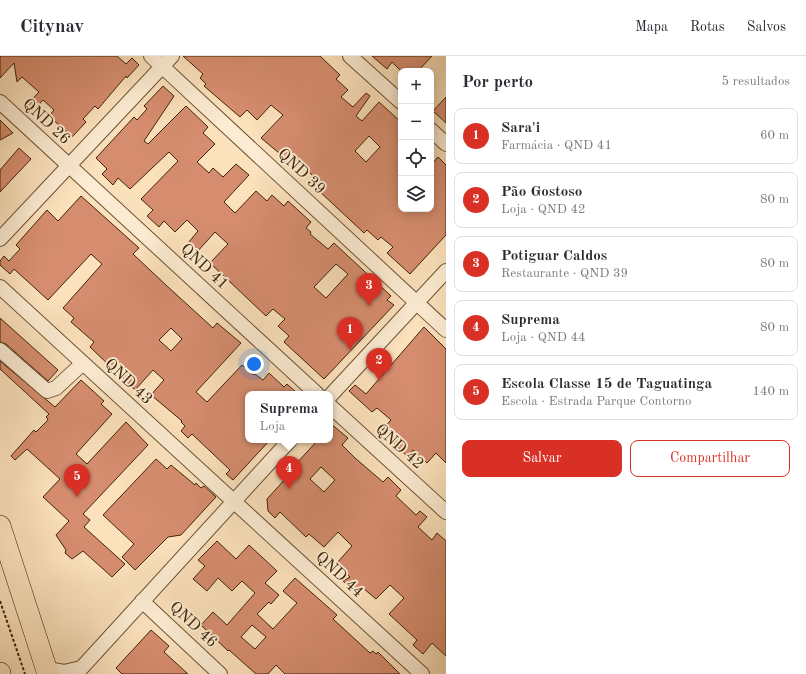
<!DOCTYPE html>
<html lang="pt">
<meta charset="utf-8">
<style>
:root{--surface:#fff;--page:#f7f7f7;--text:#2b2b33;--muted:#7c7c81;--line:#e1e1e2;--accent:#d93025}
body{margin:0;font-family:"Old Standard TT",serif;background:var(--page);color:var(--text)}
.controls{position:absolute;right:12px;top:12px;display:grid;overflow:hidden;border-radius:8px;box-shadow:0 2px 10px #0003}
.controls button{width:36px;height:36px;display:grid;place-items:center;padding:0;border:0;border-bottom:1px solid var(--line);background:var(--surface);color:var(--text);font:20px sans-serif}
.you{position:absolute;left:254px;top:308px;width:14px;height:14px;margin:-10px;border:3px solid #fff;border-radius:50%;background:#1a73e8;box-shadow:0 0 0 6px #1a73e833}
.badge{display:grid;place-items:center;width:26px;height:26px;border-radius:50%;background:var(--accent);color:#fff;font-size:13px;font-weight:700}
.pin{position:absolute;translate:-50% -33px;filter:drop-shadow(0 1px 2px #0008)}
.pin::after{content:'';position:absolute;top:21px;width:14px;height:12px;background:inherit;clip-path:polygon(0 0,100% 0,50% 100%)}
.popup{position:absolute;left:245px;top:335px;width:88px;height:52px;box-sizing:border-box;display:grid;place-content:center;border-radius:8px;background:var(--surface);filter:drop-shadow(0 1px 3px #0005);font-size:13px;white-space:nowrap;color:var(--muted)}
.popup b{font-size:15px;color:var(--text)}
.popup::after{content:'';position:absolute;left:50%;top:100%;margin-left:-8px;border:8px solid transparent;border-top-color:var(--surface)}
.list{margin:0;padding:0;list-style:none}
h2{display:flex;justify-content:space-between;align-items:center;height:52px;margin:0;padding:0 16px;font-size:17px}
h2 small{font-size:13px;font-weight:400;color:var(--muted)}
.list li{display:grid;grid-template-columns:26px 1fr auto;gap:12px;align-items:center;box-sizing:border-box;height:56px;margin:0 8px 8px;padding:0 8px;border:1px solid var(--line);border-radius:8px}
.list b{display:block;font-size:15px;white-space:nowrap}
.list p{margin:0;font-size:13px;white-space:nowrap;color:var(--muted)}
.list em{font-size:13px;font-style:normal;color:var(--muted)}
.actions{display:flex;gap:8px;padding:12px 16px}
.actions a{flex:1;padding:9px 0;border:1px solid var(--accent);border-radius:8px;text-align:center;font-size:14px;color:var(--accent)}
.actions .main{background:var(--accent);color:#fff}
.icon{flex:none;width:22px;height:22px;fill:none;stroke:currentColor;stroke-width:2;stroke-linecap:round;stroke-linejoin:round}
.map{position:relative;flex:none;width:446px;height:618px;overflow:hidden}
header{display:flex;align-items:center;gap:24px;box-sizing:border-box;height:56px;padding:0 20px;background:var(--surface);border-bottom:1px solid var(--line)}
header strong{font-size:19px}
nav{display:flex;gap:22px;margin-inline-start:auto;font-size:14px}
main{display:flex}
aside{flex:1;background:var(--surface)}
.map>svg:first-child{display:block}
</style>
<header>
<strong>Citynav</strong>
<nav><a>Mapa</a><a>Rotas</a><a>Salvos</a></nav>
</header>
<main>
<div class="map">
<svg width="446" height="618" viewBox="0 0 446 618">
<rect width="100%" height="100%" fill="#fbe1bc"/>
<filter id="stains"><feTurbulence type="fractalNoise" baseFrequency=".005" numOctaves="4"/><feColorMatrix values="0 0 0 0 .2 0 0 0 0 .09 0 0 0 0 .02 0 0 0 .5 -.17"/></filter>
<radialGradient id="worn" r=".72"><stop offset=".6" stop-color="#630" stop-opacity="0"/><stop offset="1" stop-color="#630" stop-opacity=".3"/></radialGradient>
<path fill="#d68d6f" stroke="#3f2405" fill-rule="evenodd" d="M0 0H117L126 8 132 2 139 9 127 22 126 20 98 53 95 50 83 63 86 66 72 81 49 60 54 54 43 44 33 55 27 49 39 36 22 21 17 26 14 7 0 22Z
M183 0H320L340 19 336 23 348 34 341 41 353 51 366 37 370 40 356 60 362 65 379 46 401 66V153H431V109L438 101 446 109V179L410 218 387 197 393 191 381 181 378 184 367 174 364 177 318 134 312 128 316 123 290 97 285 102 261 82 283 59 271 49 257 64 247 54 240 61 204 30 206 28 200 22 203 18ZM369 80 380 91 366 106 355 95Z
M372 0H432L418 15H401L392 6 387 13Z
M163 30 174 40 144 85 148 88 186 50 208 71 203 77 215 88 197 106 209 117 213 112 223 121 236 108 249 119 224 146 235 157 256 135 267 145 272 139 284 150 288 145 311 166 306 172 311 176 310 178 328 193 334 187 391 240 387 244 394 249 324 323 284 286 289 280 278 270 285 263 273 253 266 260 210 207 228 188 215 176 197 196 188 187 198 175 187 164 175 176 164 165 159 171 147 160 153 154 141 143 178 105 169 96 130 133 118 122 113 129 102 118 107 113 96 102 134 61 137 64 147 53 144 50ZM336 208 348 218 326 242 314 231Z
M446 41V67L433 55Z
M0 64 13 77 0 84Z
M19 92 31 103 0 136V114Z
M81 140 139 192 133 198 167 230 213 272 217 267 241 287 196 336 207 346 242 309 254 319 255 318 263 324 269 317 284 331 287 328 298 338H248V384H270L233 424 226 418 230 414 192 378 188 382 181 375 185 370 181 366 182 365 151 339 164 324 153 314 135 334 90 291 94 286 71 266 74 262 63 252 102 208 91 198 48 244 14 213 10 218 0 209V205L4 200 9 205 20 193 16 189 47 154 58 165ZM171 272 182 283 171 295 159 284Z
M0 262 58 314 48 325 6 288 0 286Z
M424 271 446 293V407L436 397 427 407 413 394 408 401 381 375 391 364 377 352 372 356 349 335 355 329 366 338Z
M0 305 55 351 81 324 104 345 101 348 112 358 76 398 87 408 126 366 148 389 83 458 90 464 84 471 125 508 112 521 83 495 72 503 65 497 66 494 56 479 69 465 43 441 60 423 27 393 15 404 11 400 34 374 36 376 47 365 48 363 46 361 49 358 0 313Z
M330 367 348 382 342 389 355 402 383 426 388 421 401 434 396 440 416 459 420 455 427 461 418 471 432 484 437 477 446 485V600L432 587 423 598 413 589 417 584 389 558 404 542 390 529 376 543 363 532 357 537 343 525 350 521 336 508 352 490 338 476 324 491 309 478 306 481 280 456 275 462 268 455 267 443 297 410 295 409 318 384H330ZM321 411 335 424 324 436 310 423Z
M156 403 167 413 171 409 195 429 196 427 201 432 204 430 216 441 181 479 168 481 135 514 122 501 134 488 103 459Z
M217 485 236 503 249 489 277 515 265 527 279 539 271 548 269 546 257 558 273 573 297 547 283 535 295 522 337 559 333 563 370 597 373 595 376 598 378 596 400 618H285L276 609 268 618H256L229 594 228 595 201 569 213 556 227 569 255 537 242 525 232 535 218 522 207 535 193 523 205 510 198 504ZM252 569 266 581 255 593 241 581Z
M151 574 169 590 164 596 188 618H122L116 612Z"/>
<g fill="none" stroke-linecap="round" stroke-linejoin="round">
<defs>
<path id="minor" d="M151 0 446 274
M350 0 401 46
M0 46 317 338
M431 74 446 88
M0 183 172 0
M0 231 422 618
M0 294 47 335 56 332 83 307
M330 340 446 215
M330 350 446 456
M142 545 220 618
M47 613 64 616 81 612
M76 618 290 384"/>
<path id="highway" d="M0 470 48 618
M0 617V618"/>
</defs>
<use href="#minor" stroke="#6e5333" stroke-width="16"/>
<use href="#highway" stroke="#3f2405" stroke-width="22"/>
<path stroke="#3f2405" stroke-width="2" stroke-dasharray="3 2" stroke-linecap="butt" d="M0 545 25 618"/>
<use href="#minor" stroke="#fcecd3" stroke-width="14"/>
<use href="#highway" stroke="#fbe1bc" stroke-width="21"/>
</g>
<g text-anchor="middle" dominant-baseline="central" stroke-width="4" stroke-linejoin="round" paint-order="stroke">
<g font-size="16" fill="#3f2405" stroke="#fcecd3">
<text transform="translate(46 66) rotate(43)">QND 26</text>
<text transform="translate(301 116) rotate(43)">QND 39</text>
<text transform="translate(204 211) rotate(43)">QND 41</text>
<text transform="translate(128 326) rotate(43)">QND 43</text>
<text transform="translate(399 391) rotate(42)">QND 42</text>
<text transform="translate(339 519) rotate(43)">QND 44</text>
<text transform="translate(193 569) rotate(43)">QND 46</text>
</g>
</g>
<rect width="100%" height="100%" filter="url(#stains)"/>
<rect width="100%" height="100%" fill="url(#worn)"/>
</svg>
<div class="controls">
<button>+</button>
<button>−</button>
<button><svg class="icon" aria-label="locate" viewBox="0 0 24 24"><circle cx="12" cy="12" r="6"/><path d="M12 2v4M12 18v4M2 12h4M18 12h4"/></svg></button>
<button><svg class="icon" aria-label="layers" viewBox="0 0 24 24"><path d="M12 4l9 5-9 5-9-5zM3 14l9 5 9-5"/></svg></button>
</div>
<div class="you"></div>
<div class="pin badge" style="left:350px;top:294px">1</div>
<div class="pin badge" style="left:379px;top:325px">2</div>
<div class="pin badge" style="left:369px;top:250px">3</div>
<div class="pin badge" style="left:289px;top:433px">4</div>
<div class="popup"><b>Suprema</b>Loja</div>
<div class="pin badge" style="left:77px;top:441px">5</div>
</div>
<aside>
<h2>Por perto<small>5 resultados</small></h2>
<ul class="list">
<li><span class="badge">1</span><div><b>Sara'i</b><p>Farmácia · QND 41</p></div><em>60 m</em></li>
<li><span class="badge">2</span><div><b>Pão Gostoso</b><p>Loja · QND 42</p></div><em>80 m</em></li>
<li><span class="badge">3</span><div><b>Potiguar Caldos</b><p>Restaurante · QND 39</p></div><em>80 m</em></li>
<li><span class="badge">4</span><div><b>Suprema</b><p>Loja · QND 44</p></div><em>80 m</em></li>
<li><span class="badge">5</span><div><b>Escola Classe 15 de Taguatinga</b><p>Escola · Estrada Parque Contorno</p></div><em>140 m</em></li>
</ul>
<div class="actions"><a class="main">Salvar</a><a>Compartilhar</a></div>
</aside>
</main>
